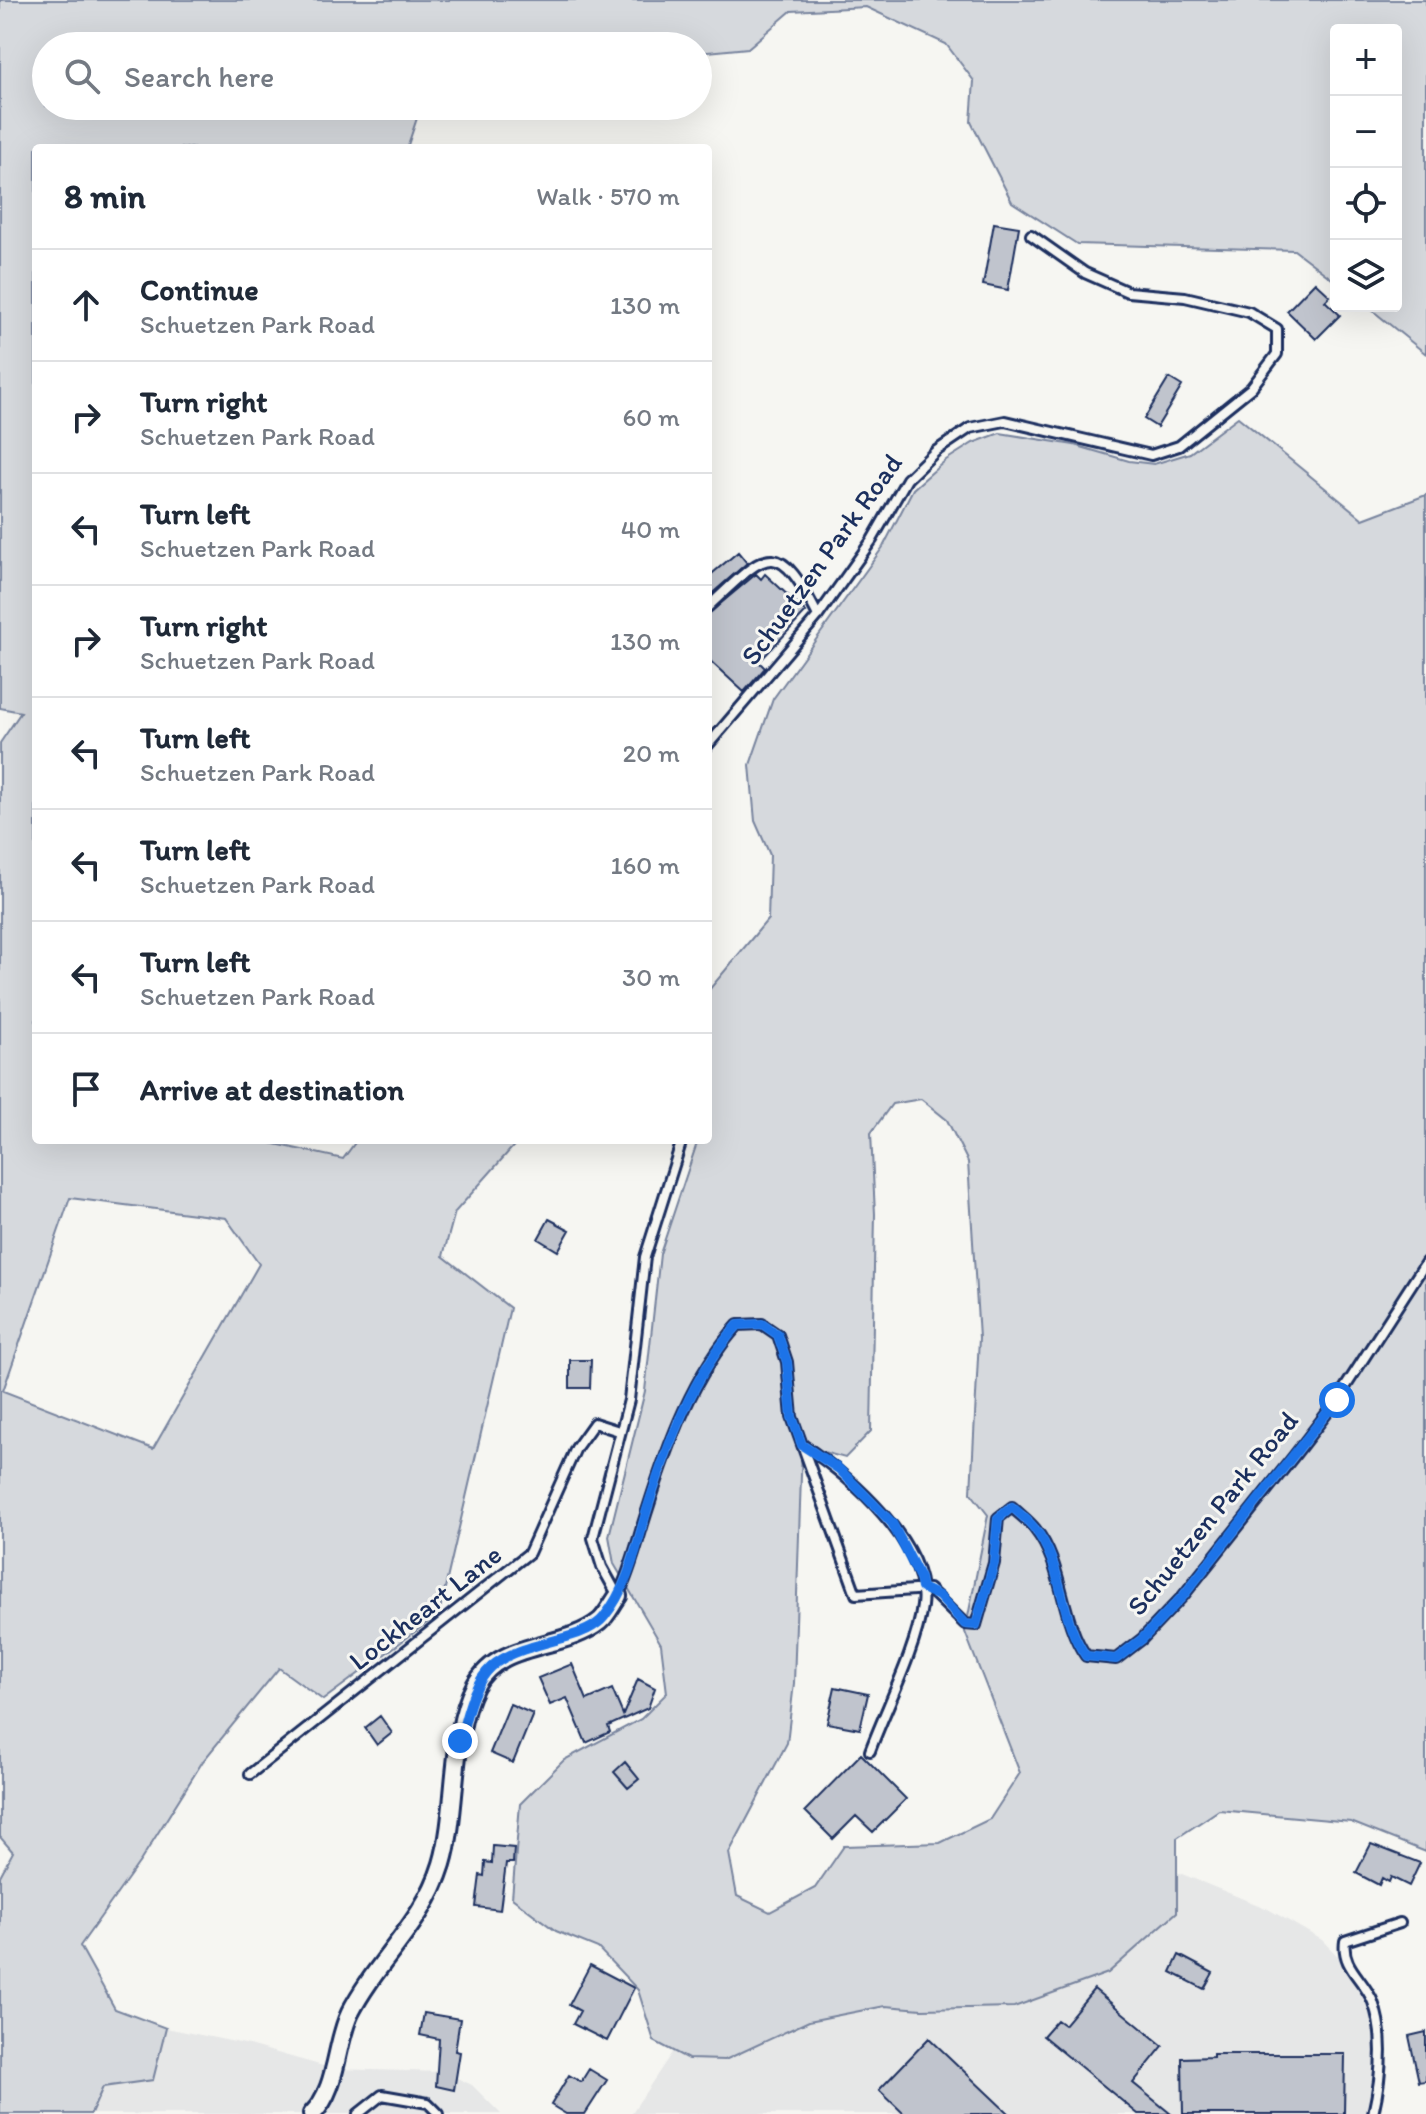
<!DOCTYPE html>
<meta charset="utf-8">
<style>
:root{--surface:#fff;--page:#f6f6f7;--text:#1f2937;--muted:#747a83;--line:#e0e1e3}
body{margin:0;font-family:Itim,sans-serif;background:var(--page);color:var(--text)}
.controls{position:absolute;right:24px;top:24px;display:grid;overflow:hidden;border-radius:8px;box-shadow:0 8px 32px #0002}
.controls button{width:72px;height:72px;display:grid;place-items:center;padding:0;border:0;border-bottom:2px solid var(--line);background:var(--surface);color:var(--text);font:40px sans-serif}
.stop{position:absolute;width:24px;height:24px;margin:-18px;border:6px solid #1a73e8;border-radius:50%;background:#fff}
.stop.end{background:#1a73e8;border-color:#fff;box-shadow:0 2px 8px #0008}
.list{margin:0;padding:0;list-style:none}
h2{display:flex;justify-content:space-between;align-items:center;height:104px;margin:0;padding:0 32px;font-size:34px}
h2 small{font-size:26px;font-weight:400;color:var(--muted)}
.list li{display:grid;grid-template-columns:52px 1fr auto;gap:24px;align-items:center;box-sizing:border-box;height:112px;padding:0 32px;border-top:2px solid var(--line)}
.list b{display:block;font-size:30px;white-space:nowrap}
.list p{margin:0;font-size:26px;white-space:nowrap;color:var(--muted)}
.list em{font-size:26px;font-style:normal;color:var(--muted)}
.icon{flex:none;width:44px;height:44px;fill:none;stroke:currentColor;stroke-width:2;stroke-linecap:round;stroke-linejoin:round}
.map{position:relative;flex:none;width:1426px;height:2114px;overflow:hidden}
.search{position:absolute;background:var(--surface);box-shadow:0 8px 32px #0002;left:32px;top:32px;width:680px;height:88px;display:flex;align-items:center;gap:20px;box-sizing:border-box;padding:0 28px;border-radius:44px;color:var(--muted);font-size:30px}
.panel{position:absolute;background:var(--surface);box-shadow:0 8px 32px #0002;left:32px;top:144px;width:680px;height:1000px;border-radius:8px}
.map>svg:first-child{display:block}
</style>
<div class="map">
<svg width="1426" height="2114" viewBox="0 0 1426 2114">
<rect width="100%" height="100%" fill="#f6f6f2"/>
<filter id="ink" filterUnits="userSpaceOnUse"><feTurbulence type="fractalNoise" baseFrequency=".0125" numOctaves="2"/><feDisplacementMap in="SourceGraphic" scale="16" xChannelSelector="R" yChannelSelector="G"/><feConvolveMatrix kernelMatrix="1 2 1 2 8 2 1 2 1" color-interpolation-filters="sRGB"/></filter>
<g filter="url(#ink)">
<path fill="#e6e7e7" d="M1177 1872 1268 1909 1322 1940 1360 1979 1379 2031 1378 2114H631L673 2051 688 2059 725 2060 809 2021 885 2006 922 2009 1014 2007 1176 1912Z
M166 2028 245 2044 334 2069 444 2072 472 2085 501 2114H91L102 2087 153 2079Z"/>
<path fill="#d6d9dd" stroke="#78849e" stroke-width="2" fill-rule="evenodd" d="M0 0H1426V354L1367 306H1396V30H1336V282L1294 250 1077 244 1012 202 971 122 974 81 946 44 866 7 791 11 748 48 698 53V46H46V106H421L407 148H36V1140H257L343 1159 357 1140H519L455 1212 443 1256 510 1308 439 1614 323 1700 279 1668 203 1761 141 1860 80 1946 115 2009 166 2028 153 2080 103 2087 91 2114H0V1876L13 1852 0 1837V743L21 712 0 708ZM70 1198 226 1218 259 1264 153 1449 3 1391Z
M1238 417 1363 519 1426 495V1852L1351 1822 1219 1810 1177 1838V1912L1108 1973 1014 2007 922 2009 885 2006 809 2021 725 2060 688 2059 654 2041 638 1990 598 1948 556 1931 512 1898 520 1804 564 1760 641 1719 667 1693 661 1644 614 1564 609 1536 645 1391 660 1254 698 1140H708V991L768 919 770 855 755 821 750 765 773 699 883 547 913 489 946 460 973 443 1000 433 1074 445 1129 461 1154 464 1190 453ZM921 1099 947 1120 968 1162 979 1338 971 1493 988 1515 965 1632 1020 1773 990 1819 940 1843 844 1846 815 1888 770 1912 737 1896 729 1853 787 1743 794 1683 802 1446 845 1458 871 1431 875 1214 871 1133 892 1104Z"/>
<path fill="#c0c4cd" stroke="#1b2f5e" stroke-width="2" d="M994 223 1019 227 1008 290 983 285Z
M1315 282 1330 296 1325 301 1340 315 1316 339 1287 311Z
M1169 378 1182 386 1157 427 1144 419Z
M738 552 747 563 708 597V577Z
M756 574 761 579 765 574 806 612 759 662 765 668 744 692 708 659V614Z
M549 1219 570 1230 558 1251 538 1239Z
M570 1360H591L590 1388H570Z
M572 1664 587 1700 612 1689 623 1715 638 1679 655 1688 648 1708 608 1726 610 1732 586 1743 567 1698 550 1705 538 1678Z
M835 1687 868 1694 860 1729 827 1723Z
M510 1704 533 1714 513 1763 490 1753Z
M380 1716 392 1733 377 1745 365 1728Z
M861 1754 906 1799 873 1832 856 1816 833 1839 805 1811Z
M625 1762 639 1779 628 1788 614 1772Z
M1371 1844 1420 1863 1409 1886 1391 1877 1389 1882 1382 1878 1379 1885 1356 1873Z
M493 1846 514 1848 513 1863H506L500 1910 476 1907 480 1875 484 1876 485 1862 492 1863Z
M1179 1955 1213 1973 1204 1989 1171 1972Z
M590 1965 634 1988 607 2041 573 2024 580 2011 569 2005Z
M1094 1989 1163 2046 1133 2083 1171 2114H1138L1043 2036 1057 2020 1064 2025Z
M424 2013 460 2019 455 2051 460 2052 454 2090 436 2086 439 2039 420 2035Z
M1426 2032V2081L1419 2082 1409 2036Z
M929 2038 1009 2114H904L879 2090Z
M1213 2054H1345L1344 2114H1183L1182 2058 1213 2057Z
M589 2069 607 2080 585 2114H566L551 2105 569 2075 581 2082Z"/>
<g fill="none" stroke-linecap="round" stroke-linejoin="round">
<defs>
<path id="service" d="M708 607C766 553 777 533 818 616
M708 745 818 616 872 540 907 479 936 451 970 428 1005 421 1151 455 1179 446 1251 388 1277 354V329L1249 312 1185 297 1128 292 1085 273 1031 235
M803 1445C849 1476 930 1544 922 1606 917 1648 885 1710 870 1751
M618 1596C632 1567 638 1538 648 1508 668 1445 693 1374 738 1325L762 1324 778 1335 787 1362 792 1417 856 1594 929 1589 965 1624 976 1625 994 1563 998 1518 1012 1507C1019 1514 1029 1521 1035 1529 1064 1565 1060 1619 1086 1656L1116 1659 1142 1639 1183 1596 1294 1456 1337 1400 1426 1262
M618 1596 602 1567 593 1538 629 1400 645 1257 682 1140
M250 1774 529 1553 576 1448 594 1423 619 1431
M358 2114 382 2095 428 2103 439 2114
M1373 2114C1381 2079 1386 2037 1373 2002 1364 1979 1341 1967 1345 1941L1400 1923"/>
<path id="minor" d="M312 2114C338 2089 335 2044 350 2013 377 1960 424 1923 442 1864 458 1811 450 1733 475 1686 500 1639 563 1651 600 1621 607 1615 612 1604 618 1596"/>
</defs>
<use href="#service" stroke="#1b2f5e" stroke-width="14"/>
<use href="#minor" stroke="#1b2f5e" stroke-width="22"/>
<use href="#service" stroke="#f6f6f2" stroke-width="8"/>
<use href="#minor" stroke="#f6f6f2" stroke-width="16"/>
</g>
</g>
<g fill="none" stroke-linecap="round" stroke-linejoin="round" filter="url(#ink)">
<path stroke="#1a73e8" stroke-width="10" d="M460 1741C479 1661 489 1658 567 1637 579 1634 596 1627 604 1617 629 1586 636 1547 647 1510 667 1446 693 1374 738 1325L762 1324 778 1335 787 1362 792 1417 802 1445 839 1469 892 1523 920 1578 922 1588 939 1596 965 1624 976 1625 994 1563 998 1518 1012 1507C1020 1514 1029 1521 1035 1529 1064 1565 1059 1619 1086 1656L1116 1659 1142 1639 1183 1596 1337 1400"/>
</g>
<g text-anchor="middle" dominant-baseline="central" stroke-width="6" stroke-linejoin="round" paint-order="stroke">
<g font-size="28" fill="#1b2f5e" stroke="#f6f6f2">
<text transform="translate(821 559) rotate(-54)">Schuetzen Park Road</text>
<text transform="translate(1212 1513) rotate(-51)">Schuetzen Park Road</text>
<text transform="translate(425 1607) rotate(-38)">Lockheart Lane</text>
</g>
</g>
</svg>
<div class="controls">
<button>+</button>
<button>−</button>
<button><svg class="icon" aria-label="locate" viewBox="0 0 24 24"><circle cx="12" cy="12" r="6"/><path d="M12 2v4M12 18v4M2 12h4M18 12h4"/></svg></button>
<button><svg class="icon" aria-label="layers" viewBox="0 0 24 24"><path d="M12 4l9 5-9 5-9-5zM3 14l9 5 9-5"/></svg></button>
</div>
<div class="stop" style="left:1337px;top:1400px"></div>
<div class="stop end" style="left:460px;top:1741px"></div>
<div class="search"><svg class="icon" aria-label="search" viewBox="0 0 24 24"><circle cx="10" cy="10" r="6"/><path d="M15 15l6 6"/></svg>Search here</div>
<section class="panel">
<h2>8 min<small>Walk · 570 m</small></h2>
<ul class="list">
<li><svg class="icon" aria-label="ahead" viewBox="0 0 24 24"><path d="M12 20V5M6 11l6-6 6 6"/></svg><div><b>Continue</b><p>Schuetzen Park Road</p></div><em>130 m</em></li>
<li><svg class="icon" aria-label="right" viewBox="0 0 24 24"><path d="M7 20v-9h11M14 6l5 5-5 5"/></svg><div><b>Turn right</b><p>Schuetzen Park Road</p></div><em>60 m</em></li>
<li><svg class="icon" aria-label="left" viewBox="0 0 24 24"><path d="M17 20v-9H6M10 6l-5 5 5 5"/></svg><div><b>Turn left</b><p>Schuetzen Park Road</p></div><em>40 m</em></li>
<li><svg class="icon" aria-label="right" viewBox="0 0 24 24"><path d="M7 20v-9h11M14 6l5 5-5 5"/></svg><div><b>Turn right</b><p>Schuetzen Park Road</p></div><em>130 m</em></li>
<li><svg class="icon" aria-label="left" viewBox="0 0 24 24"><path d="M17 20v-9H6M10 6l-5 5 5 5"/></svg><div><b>Turn left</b><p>Schuetzen Park Road</p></div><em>20 m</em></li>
<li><svg class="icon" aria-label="left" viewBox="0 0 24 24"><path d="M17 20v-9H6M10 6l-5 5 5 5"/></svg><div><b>Turn left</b><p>Schuetzen Park Road</p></div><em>160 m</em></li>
<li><svg class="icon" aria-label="left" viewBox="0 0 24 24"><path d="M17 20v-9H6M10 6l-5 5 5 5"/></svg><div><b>Turn left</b><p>Schuetzen Park Road</p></div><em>30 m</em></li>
<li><svg class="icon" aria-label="arrive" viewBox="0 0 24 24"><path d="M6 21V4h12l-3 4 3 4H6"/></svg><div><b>Arrive at destination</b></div></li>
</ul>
</section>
</div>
